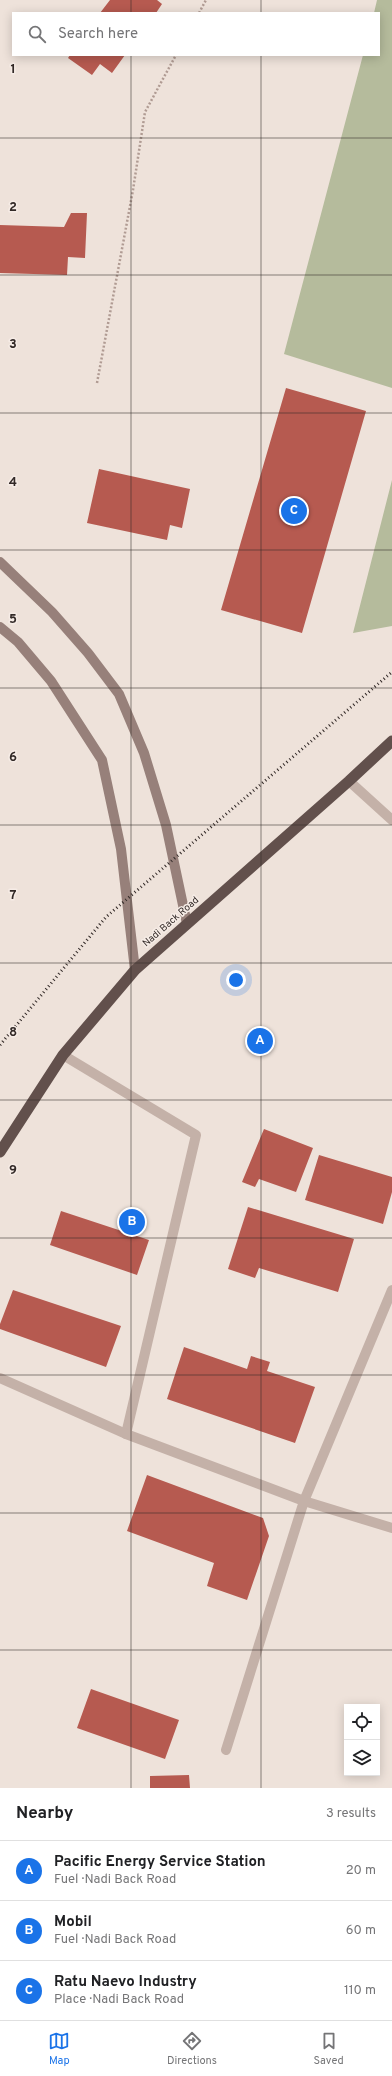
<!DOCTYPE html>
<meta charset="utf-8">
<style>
:root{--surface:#fff;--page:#f6f6f6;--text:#202124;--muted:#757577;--line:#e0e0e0;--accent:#1a73e8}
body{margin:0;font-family:Overpass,sans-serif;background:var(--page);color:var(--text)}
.controls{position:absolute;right:12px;bottom:12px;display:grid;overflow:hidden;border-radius:0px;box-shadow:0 2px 10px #0003}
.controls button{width:36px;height:36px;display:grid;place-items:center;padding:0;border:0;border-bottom:1px solid var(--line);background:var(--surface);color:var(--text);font:20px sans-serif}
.you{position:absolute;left:236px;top:980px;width:14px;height:14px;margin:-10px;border:3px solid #fff;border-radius:50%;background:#1a73e8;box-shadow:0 0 0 6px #1a73e833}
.badge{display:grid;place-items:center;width:26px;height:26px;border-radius:50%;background:var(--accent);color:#fff;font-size:13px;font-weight:700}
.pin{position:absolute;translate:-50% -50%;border:2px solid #fff;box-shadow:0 1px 4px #0006}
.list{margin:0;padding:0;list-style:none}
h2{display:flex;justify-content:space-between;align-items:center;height:52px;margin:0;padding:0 16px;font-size:17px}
h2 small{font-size:13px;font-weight:400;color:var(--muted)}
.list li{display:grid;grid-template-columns:26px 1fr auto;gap:12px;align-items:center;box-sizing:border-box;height:60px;padding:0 16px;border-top:1px solid var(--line)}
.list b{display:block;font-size:15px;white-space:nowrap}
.list p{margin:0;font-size:13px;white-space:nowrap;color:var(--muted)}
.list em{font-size:13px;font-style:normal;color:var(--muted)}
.icon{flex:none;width:22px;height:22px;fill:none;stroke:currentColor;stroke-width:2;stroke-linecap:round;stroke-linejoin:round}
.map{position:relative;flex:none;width:392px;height:1788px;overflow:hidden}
.search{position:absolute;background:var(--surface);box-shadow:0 2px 10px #0003;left:12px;right:12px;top:12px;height:44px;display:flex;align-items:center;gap:10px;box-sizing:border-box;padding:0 14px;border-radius:0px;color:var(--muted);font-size:15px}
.sheet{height:232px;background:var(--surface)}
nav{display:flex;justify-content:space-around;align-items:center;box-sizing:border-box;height:56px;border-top:1px solid var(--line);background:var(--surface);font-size:11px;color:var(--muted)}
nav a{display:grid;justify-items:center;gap:2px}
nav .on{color:var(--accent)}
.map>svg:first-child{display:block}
</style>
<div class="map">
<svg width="392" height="1788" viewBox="0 0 392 1788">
<rect width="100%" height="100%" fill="#eee2da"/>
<path fill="#b5bb9c" d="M377 0H392V388L284 354 363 55H379V13H374Z
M392 480V626L353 633Z"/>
<path fill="#b65a50" d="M110 0H157L162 4 156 13H100Z
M70 55H125L112 73 100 64 92 75 68 58Z
M71 213H87L85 258 68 257 67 275 0 273V225L64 227Z
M286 388 366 411 302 633 221 610Z
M99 469 190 489 182 528 170 525 167 540 87 523Z
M264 1129 313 1148 296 1192 259 1179 255 1187 242 1182Z
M319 1155 392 1177V1192L383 1224 305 1200Z
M248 1207 354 1239 338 1292 259 1268 255 1278 228 1269Z
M61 1211 149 1240 137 1275 50 1245Z
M13 1290 121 1326 106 1367 0 1329V1324Z
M184 1347 247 1369 251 1356 270 1362 267 1371 315 1387 295 1443 167 1399Z
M147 1475 263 1518 269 1536 247 1600 207 1586 214 1563 127 1531Z
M91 1689 179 1720 165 1759 77 1728Z
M189 1775 190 1788H150V1776Z"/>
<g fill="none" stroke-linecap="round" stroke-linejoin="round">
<path stroke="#b09b93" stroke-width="2.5" stroke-dasharray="2 2" stroke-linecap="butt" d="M199 13 206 0
M97 383 133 190 145 112 176 55"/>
<path stroke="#c4b1a8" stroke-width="10" d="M63 1055 196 1135 126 1434"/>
<path stroke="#c4b1a8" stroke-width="10" d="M349 781 392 820
M0 1378 126 1434 304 1501 392 1528
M226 1750 304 1501 392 1290"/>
<path stroke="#97807a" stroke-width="10" d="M0 562 52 612 88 653 119 694 144 753 166 825 187 924
M0 627 18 642 51 681 102 760 121 849 135 970"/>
<path stroke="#62504c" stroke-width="11" d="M0 1152 63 1055 135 970 349 781 392 741"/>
<path stroke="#322927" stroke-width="3" stroke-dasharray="1 3" stroke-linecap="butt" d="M0 1045 106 917 392 672"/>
</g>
<path fill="none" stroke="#322927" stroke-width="1" stroke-opacity="0.55" d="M131 0V13M261 0V13M131 55V1788M261 55V1788M0 138H392M0 275H392M0 413H392M0 550H392M0 688H392M0 825H392M0 963H392M0 1100H392M0 1238H392M0 1375H392M0 1513H392M0 1650H392"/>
<g text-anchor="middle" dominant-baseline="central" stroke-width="3" stroke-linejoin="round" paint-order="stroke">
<g font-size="10" fill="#322927" stroke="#f6ece6">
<text transform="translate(171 922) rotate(-41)">Nadi Back Road</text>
</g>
</g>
<g font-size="13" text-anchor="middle" font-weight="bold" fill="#322927" stroke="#f6ece6" stroke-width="3" stroke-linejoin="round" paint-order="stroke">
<text x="13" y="73">1</text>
<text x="13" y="211">2</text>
<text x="13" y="348">3</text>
<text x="13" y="486">4</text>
<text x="13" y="623">5</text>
<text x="13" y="761">6</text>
<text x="13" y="899">7</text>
<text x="13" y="1036">8</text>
<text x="13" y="1174">9</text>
</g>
</svg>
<div class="controls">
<button><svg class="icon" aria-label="locate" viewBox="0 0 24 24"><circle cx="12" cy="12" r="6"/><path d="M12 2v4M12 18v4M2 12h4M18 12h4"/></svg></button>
<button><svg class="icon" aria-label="layers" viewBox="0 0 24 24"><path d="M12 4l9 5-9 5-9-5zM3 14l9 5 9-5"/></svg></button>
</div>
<div class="you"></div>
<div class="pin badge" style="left:260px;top:1041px">A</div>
<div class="pin badge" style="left:132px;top:1222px">B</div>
<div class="pin badge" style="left:294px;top:511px">C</div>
<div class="search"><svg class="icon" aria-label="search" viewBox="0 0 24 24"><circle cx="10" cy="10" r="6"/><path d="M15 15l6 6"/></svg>Search here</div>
</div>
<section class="sheet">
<h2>Nearby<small>3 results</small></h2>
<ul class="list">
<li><span class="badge">A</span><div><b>Pacific Energy Service Station</b><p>Fuel · Nadi Back Road</p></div><em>20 m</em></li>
<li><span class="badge">B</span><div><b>Mobil</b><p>Fuel · Nadi Back Road</p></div><em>60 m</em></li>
<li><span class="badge">C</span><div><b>Ratu Naevo Industry</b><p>Place · Nadi Back Road</p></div><em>110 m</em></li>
</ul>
</section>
<nav>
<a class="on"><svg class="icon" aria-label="map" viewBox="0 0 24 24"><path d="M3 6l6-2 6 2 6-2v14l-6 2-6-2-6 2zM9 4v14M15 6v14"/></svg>Map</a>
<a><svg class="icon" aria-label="directions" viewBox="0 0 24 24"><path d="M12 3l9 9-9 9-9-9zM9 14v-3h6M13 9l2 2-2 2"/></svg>Directions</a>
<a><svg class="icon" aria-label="saved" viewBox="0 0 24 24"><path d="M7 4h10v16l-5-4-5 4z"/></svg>Saved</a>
</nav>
